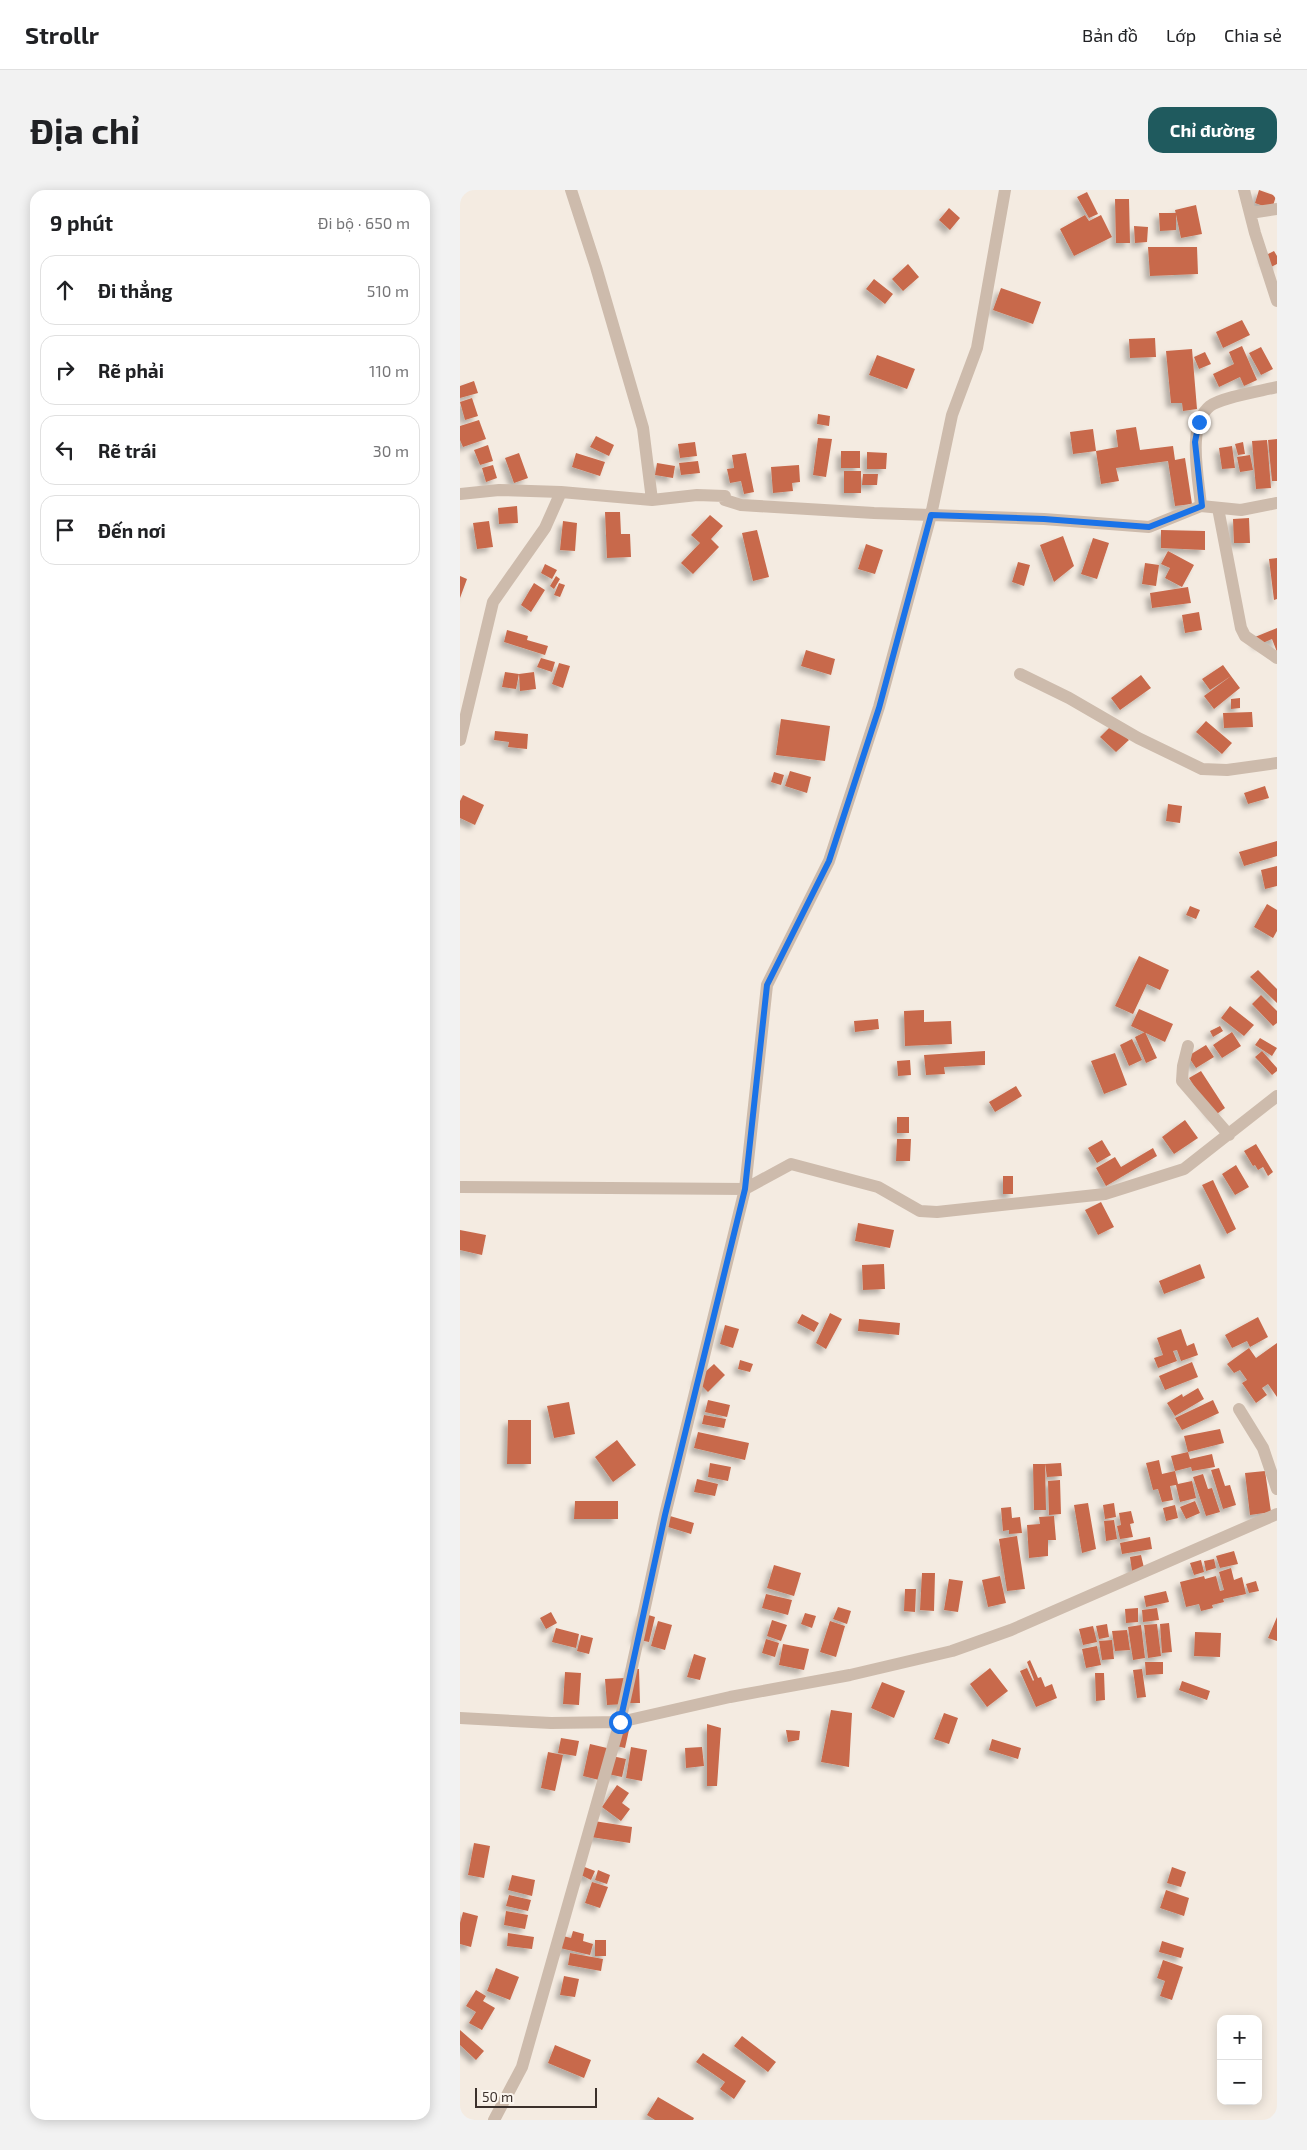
<!DOCTYPE html>
<html lang="vi">
<meta charset="utf-8">
<style>
:root{--surface:#fff;--page:#f2f2f2;--text:#202124;--muted:#757577;--line:#e0e0e0;--accent:#1f5a5e}
body{margin:0;font-family:"Exo 2",sans-serif;background:var(--page);color:var(--text)}
.controls{position:absolute;right:15px;bottom:15px;display:grid;overflow:hidden;border-radius:10px;box-shadow:0 2px 12px #0003}
.controls button{width:45px;height:45px;display:grid;place-items:center;padding:0;border:0;border-bottom:1px solid var(--line);background:var(--surface);color:var(--text);font:25px sans-serif}
.scale{position:absolute;left:15px;bottom:12px;width:122px;box-sizing:border-box;padding-left:5px;border:2px solid #3b302b;border-top:0;font-size:14px;line-height:18px;white-space:nowrap;color:#3b302b;-webkit-text-stroke:4px #fbf5ee;paint-order:stroke}
.stop{position:absolute;width:15px;height:15px;margin:-11px;border:4px solid #1a73e8;border-radius:50%;background:#fff}
.stop.end{background:#1a73e8;border-color:#fff;box-shadow:0 1px 5px #0008}
.list{margin:0;padding:0;list-style:none}
h2{display:flex;justify-content:space-between;align-items:center;height:65px;margin:0;padding:0 20px;font-size:21px}
h2 small{font-size:16px;font-weight:400;color:var(--muted)}
.list li{display:grid;grid-template-columns:32px 1fr auto;gap:15px;align-items:center;box-sizing:border-box;height:70px;margin:0 10px 10px;padding:0 10px;border:1px solid var(--line);border-radius:15px}
.list b{display:block;font-size:19px;white-space:nowrap}
.list em{font-size:16px;font-style:normal;color:var(--muted)}
.icon{flex:none;width:28px;height:28px;fill:none;stroke:currentColor;stroke-width:2;stroke-linecap:round;stroke-linejoin:round}
.map{position:relative;flex:none;width:817px;height:1930px;overflow:hidden;border-radius:15px}
header{display:flex;align-items:center;gap:30px;box-sizing:border-box;height:70px;padding:0 25px;background:var(--surface);border-bottom:1px solid var(--line)}
header strong{font-size:24px}
nav{display:flex;gap:28px;margin-inline-start:auto;font-size:18px}
.intro{display:flex;align-items:center;justify-content:space-between;box-sizing:border-box;height:120px;padding:0 30px}
h1{margin:0;font-size:35px}
.button{padding:12px 22px;border-radius:15px;background:var(--accent);color:#fff;font-size:18px;font-weight:700}
main{display:flex;gap:30px;padding:0 30px}
aside{flex:1;background:var(--surface);border-radius:15px;box-shadow:0 2px 12px #0003}
.map>svg:first-child{display:block}
</style>
<header>
<strong>Strollr</strong>
<nav><a>Bản đồ</a><a>Lớp</a><a>Chia sẻ</a></nav>
</header>
<div class="intro"><h1>Địa chỉ</h1><a class="button">Chỉ đường</a></div>
<main>
<aside>
<h2>9 phút<small>Đi bộ · 650 m</small></h2>
<ul class="list">
<li><svg class="icon" aria-label="ahead" viewBox="0 0 24 24"><path d="M12 20V5M6 11l6-6 6 6"/></svg><div><b>Đi thẳng</b></div><em>510 m</em></li>
<li><svg class="icon" aria-label="right" viewBox="0 0 24 24"><path d="M7 20v-9h11M14 6l5 5-5 5"/></svg><div><b>Rẽ phải</b></div><em>110 m</em></li>
<li><svg class="icon" aria-label="left" viewBox="0 0 24 24"><path d="M17 20v-9H6M10 6l-5 5 5 5"/></svg><div><b>Rẽ trái</b></div><em>30 m</em></li>
<li><svg class="icon" aria-label="arrive" viewBox="0 0 24 24"><path d="M6 21V4h12l-3 4 3 4H6"/></svg><div><b>Đến nơi</b></div></li>
</ul>
</aside>
<div class="map">
<svg width="817" height="1930" viewBox="0 0 817 1930">
<defs>
<filter id="shadow"><feDropShadow dx="-4.5" dy="4.5" stdDeviation="2.5" flood-color="#0004"/></filter>
</defs>
<rect width="100%" height="100%" fill="#f4ebe1"/>
<path fill="#c8694b" filter="url(#shadow)" d="M799 0 816 6 812 19 795 13Z
M627 2 638 24 629 28 617 7Z
M655 9H669L670 53H656Z
M736 15 742 44 721 48 715 20Z
M489 18 500 28 490 40 479 30Z
M699 23H716V40L700 41Z
M625 25 629 31 641 25 652 47 614 66 600 39Z
M674 36 688 37 687 52 675 53Z
M688 57H737L738 84 690 86Z
M814 61 817 66V74L811 77 804 66Z
M448 74 459 87 443 101 432 89Z
M414 89 433 104 425 114 406 99Z
M541 98 581 112 573 134 533 120Z
M782 130 790 145 763 158 756 142Z
M695 148 696 167 670 168 669 149Z
M782 156 797 190 784 196 780 187 759 197 753 184 774 174 769 162Z
M801 157 813 179 801 185 789 163Z
M732 159 737 219 723 221 722 213H711L706 161Z
M745 162 751 174 739 179 734 167Z
M417 165 455 179 447 199 409 185Z
M14 191 18 203 0 208V196Z
M12 208 18 226 5 230 0 212Z
M358 224 370 226 369 236 357 234Z
M19 230 26 249 3 257 0 250V236Z
M676 237 680 260 713 256 715 270 725 268 732 314 715 316 708 271 656 278 659 291 641 294 636 261 658 257 656 240Z
M633 239 636 261 613 264 610 242Z
M136 246 154 255 149 266 130 257Z
M358 248 372 249 366 287 353 285Z
M817 249V291H812L808 250Z
M807 250 811 298 796 299 792 251Z
M235 252 237 266 220 268 218 254Z
M783 252 785 264 778 265 775 254Z
M28 255 33 271 20 275 14 260Z
M772 256 775 278 762 279 759 258Z
M381 261H400V278H381Z
M407 262 427 263 426 279H407Z
M59 263 68 288 54 293 45 268Z
M116 263 145 272 140 286 112 277Z
M286 263 294 302 284 304 281 291 270 293 267 279 274 278 272 265Z
M790 265 793 280 780 282 777 267Z
M238 271 240 283 221 285 219 273Z
M197 273 215 276 213 288 195 285Z
M33 275 37 288 26 292 22 278Z
M339 275 340 292 332 293 333 301 313 303 311 277Z
M384 281H401V303H384Z
M403 284H418L417 295H402Z
M57 316 58 333 39 334 38 318Z
M145 322H160L161 344H170L171 367 147 368Z
M250 325 263 336 251 349 259 357 233 384 221 373 240 353 231 345Z
M789 328 790 353H774L773 329Z
M29 331 33 357 17 359 13 333Z
M103 331 117 333 115 361 100 360Z
M297 340 309 387 293 391 282 343Z
M701 340 745 341V360L701 358Z
M603 346 614 376 594 392 580 355Z
M633 348 649 353 637 389 621 384Z
M406 354 423 360 415 384 398 379Z
M708 361 734 375 722 397 705 388 710 378 701 374Z
M817 368V409L814 410 809 369Z
M558 372 570 375 564 396 552 392Z
M685 373 699 375 696 396 682 394Z
M85 374 97 380 92 389 81 383Z
M0 386 7 389 0 408Z
M96 386 100 389 94 399 90 396Z
M74 393 85 400 71 422 61 415Z
M99 393 105 395 100 407 94 405Z
M728 397 731 413 692 418 690 403Z
M739 422 742 440 725 443 722 425Z
M817 438V462L812 449 798 455 795 447Z
M47 440 68 446 67 450 88 456 85 465 44 452Z
M346 460 375 469 371 485 341 476Z
M81 468 95 472 92 482 77 477Z
M99 473 110 476 103 498 92 494Z
M763 475 771 486 750 500 742 489Z
M45 482 59 484 56 499 42 497Z
M74 482 76 499 60 501 59 484Z
M681 485 691 498 660 520 651 508Z
M771 486 780 498 754 519 744 506Z
M780 508V518L771 519V509Z
M792 522 793 537 764 538 763 523Z
M321 529 370 536 365 571 316 565Z
M746 531 772 553 762 564 736 542Z
M653 534 669 550 656 562 640 547Z
M35 541 68 544 67 559 48 557 49 552 34 550Z
M330 581 351 587 347 603 325 596Z
M314 582 324 585 321 595 311 592Z
M805 596 809 608 788 614 784 603Z
M3 605 24 615 15 635 0 628V611Z
M708 614 722 616 720 633 706 631Z
M817 651V666L784 676 779 662Z
M817 676V696L805 699 801 680Z
M807 714 817 720V741L813 748 794 737Z
M730 716 740 720 736 729 726 725Z
M679 766 709 780 700 800 687 794 673 824 655 816Z
M798 780 817 799V813L790 787Z
M801 805 817 821V833L813 836 792 814Z
M770 816 794 835 784 846 761 828Z
M679 819 713 834 705 852 671 836Z
M464 820V832L491 831 492 854 445 856 444 821Z
M418 829 419 839 395 842 394 831Z
M760 836 763 841 753 847 750 841Z
M685 842 697 868 686 873 675 847Z
M772 842 781 856 762 868 753 855Z
M800 848 817 858 812 866 795 855Z
M672 849 682 870 669 876 660 855Z
M746 855 754 867 736 878 728 866Z
M525 861V875L484 877 485 884 466 885 464 865Z
M802 861 817 878V881L812 885 795 867Z
M655 863 667 895 644 904 631 871Z
M450 870 451 885 438 886 437 871Z
M741 881 765 918 754 926 729 888Z
M556 896 562 906 535 922 529 912Z
M437 927H449V943H437Z
M725 930 738 948 714 964 702 947Z
M437 949H451L450 971H436Z
M642 950 651 965 637 973 628 958Z
M796 954 813 982 808 986 803 977 798 980 795 975 793 976 784 961Z
M693 958 697 966 646 996 636 978 655 967 661 977Z
M776 975 789 997 775 1005 762 984Z
M543 986H553V1004H543Z
M753 990 776 1039 767 1044 742 995Z
M641 1012 654 1037 638 1045 625 1020Z
M398 1033 434 1040 430 1058 395 1051Z
M0 1040 26 1045 22 1065 0 1060Z
M424 1074 425 1099 403 1100 402 1075Z
M740 1074 745 1088 704 1104 699 1091Z
M370 1123 382 1129 366 1159 356 1153Z
M342 1124 359 1133 354 1142 337 1133Z
M798 1127 808 1147 790 1157 787 1151 772 1158 765 1145Z
M399 1129 440 1133 439 1145 398 1141Z
M265 1135 279 1139 273 1158 260 1154Z
M721 1139 727 1156 734 1153 738 1165 721 1171 717 1160 713 1161 717 1171 698 1178 694 1168 703 1165 697 1148Z
M817 1153V1207L808 1194 802 1198 807 1205 796 1213 782 1193 787 1190 780 1180 774 1183 767 1174 789 1158 796 1168Z
M280 1170 293 1174 290 1182 278 1179Z
M732 1172 738 1187 705 1200 699 1186Z
M254 1174 265 1185 248 1202 236 1190Z
M738 1198 744 1209 715 1226 707 1213 722 1204 723 1207Z
M248 1210 270 1215 267 1227 245 1222Z
M753 1210 759 1223 722 1240 715 1228Z
M109 1212 115 1244 94 1248 87 1216Z
M244 1225 266 1229 264 1238 242 1234Z
M48 1230H71V1274H47Z
M760 1239 764 1253 728 1262 724 1246Z
M238 1242 289 1253 285 1270 234 1258Z
M157 1250 176 1275 153 1292 135 1267Z
M728 1262 730 1269 752 1264 755 1277 732 1281 731 1277 715 1281 711 1266Z
M699 1270 702 1284 715 1281 718 1294 732 1291 736 1308 720 1312 716 1295 710 1296 713 1310 702 1312 698 1299 693 1300 686 1273Z
M250 1273 271 1277 268 1291 248 1287Z
M601 1273 602 1286 587 1287 585 1274Z
M573 1274H585L586 1320H574Z
M759 1278 765 1296 770 1295 776 1315 763 1319 751 1280Z
M805 1281 811 1322 790 1325 785 1283Z
M743 1284 748 1299 752 1298 760 1322 746 1326 733 1287Z
M237 1289 258 1294 255 1306 234 1302Z
M600 1290 601 1324 589 1325 588 1291Z
M115 1311H158V1329H114Z
M735 1311 740 1323 726 1329 720 1317Z
M628 1313 636 1359 622 1363 614 1315Z
M654 1313 656 1327 645 1329 643 1315Z
M715 1315 718 1328 706 1331 703 1318Z
M551 1317 552 1328 560 1327 562 1343 549 1344V1340L543 1341 541 1318Z
M671 1321 674 1333 670 1334 673 1347 660 1349 657 1336 661 1335 659 1323Z
M210 1326 234 1333 231 1344 208 1337Z
M594 1326 596 1350H588V1366L569 1368 567 1335 580 1334 579 1327Z
M654 1330 657 1349 646 1351 644 1331Z
M557 1346 565 1399 547 1401 539 1349Z
M690 1347 692 1359 662 1364 660 1353Z
M774 1361 778 1374 760 1378 756 1366Z
M681 1365 684 1378 672 1381 670 1367Z
M754 1369 756 1378 746 1381 744 1371Z
M741 1370 744 1382 734 1385 730 1373Z
M314 1375 341 1383 334 1406 307 1398Z
M771 1378 774 1390 782 1387 786 1404 763 1409 764 1412 752 1415 753 1418 741 1421 739 1414 726 1417 720 1392 744 1386 745 1389 756 1386 760 1401 764 1400 759 1382Z
M462 1383H475L474 1421 460 1420Z
M540 1386 546 1413 528 1417 522 1390Z
M489 1389 503 1391 498 1422 484 1420Z
M796 1391 799 1401 789 1403 786 1394Z
M445 1399H456L455 1422 444 1421Z
M706 1401 709 1412 686 1417 684 1406Z
M306 1404 332 1410 328 1425 302 1418Z
M378 1417 391 1421 387 1434 373 1429Z
M678 1418V1432L666 1433 665 1419Z
M697 1418 699 1430 683 1432 682 1420Z
M91 1422 97 1433 86 1439 80 1428Z
M182 1423 195 1427 189 1452 175 1449Z
M345 1423 356 1426 352 1438 341 1434Z
M817 1427V1451L808 1448Z
M312 1430 327 1435 321 1451 307 1446Z
M198 1431 212 1435 205 1460 191 1456Z
M370 1431 385 1436 376 1467 360 1462Z
M709 1433 712 1462 702 1463 700 1434Z
M647 1434 649 1447 639 1449 636 1436Z
M697 1434 701 1466 688 1468 684 1435Z
M681 1435 685 1468 673 1470 668 1437Z
M633 1436 637 1452 623 1455 619 1439Z
M96 1438 119 1444 116 1458 92 1452Z
M667 1440 670 1460 655 1461 652 1441Z
M735 1442 761 1443 760 1467 734 1466Z
M121 1445 133 1448 129 1464 117 1461Z
M306 1449 319 1453 315 1467 302 1463Z
M652 1450 654 1469 642 1470 639 1451Z
M323 1454 349 1459 344 1480 319 1475Z
M637 1456 641 1475 626 1478 622 1459Z
M234 1464 246 1468 240 1490 227 1487Z
M570 1470 578 1488 581 1487 585 1497 592 1494 597 1508 576 1517 560 1481 567 1478 573 1491 574 1490 567 1472Z
M685 1472H703V1484L686 1485Z
M530 1478 548 1501 527 1517 510 1494Z
M169 1479H179L180 1513H170Z
M682 1479 686 1507 677 1508 673 1480Z
M105 1482 121 1483 119 1515 103 1514Z
M635 1483H644L645 1510 636 1511Z
M165 1488 166 1514 147 1515 145 1489Z
M722 1491 750 1501 747 1510 719 1500Z
M422 1492 445 1501 434 1528 411 1518Z
M371 1520 392 1523 389 1577 361 1572Z
M484 1523 498 1528 489 1554 474 1549Z
M247 1534 261 1538 257 1596H247Z
M156 1537 169 1540 165 1558 152 1555Z
M326 1540 340 1541 339 1550 328 1552Z
M101 1548 119 1551 116 1566 98 1563Z
M532 1549 561 1558 558 1569 529 1560Z
M130 1554 147 1558 139 1590 123 1586Z
M171 1557 187 1560 182 1591 166 1588Z
M242 1557 244 1576 226 1578 225 1558Z
M88 1562 103 1565 95 1601 81 1598Z
M152 1566 166 1569 162 1587 148 1584Z
M157 1595 169 1603 162 1613 170 1619 161 1631 142 1617Z
M134 1631 172 1637 170 1653 131 1647Z
M14 1653 30 1656 24 1688 8 1685Z
M122 1676 135 1681 131 1690 119 1684Z
M712 1677 726 1682 721 1697 707 1693Z
M138 1680 150 1685 147 1694 135 1690Z
M52 1685 75 1690 72 1706 48 1700Z
M132 1692 148 1697 140 1718 125 1713Z
M706 1700 729 1708 724 1726 700 1718Z
M49 1705 71 1710 68 1721 46 1716Z
M46 1721 68 1725 65 1739 44 1735Z
M3 1722 18 1726 11 1757 0 1754V1733Z
M113 1741 124 1744 123 1751 133 1754 130 1765 100 1758 103 1746 111 1748Z
M48 1743 74 1747 72 1759 47 1756Z
M135 1750H146V1766H135Z
M702 1751 724 1758 721 1768 699 1762Z
M110 1763 143 1769 141 1781 108 1775Z
M703 1770 723 1777 712 1810 700 1806 705 1791 697 1788Z
M36 1778 59 1787 50 1810 27 1801Z
M104 1786 119 1789 115 1807 100 1805Z
M16 1800 26 1806 23 1811 35 1818 22 1840 9 1833 16 1822 6 1816Z
M0 1840 24 1861 16 1870 0 1855Z
M282 1846 316 1872 308 1882 274 1856Z
M95 1855 131 1870 124 1888 88 1873Z
M243 1863 286 1891 274 1909 260 1899 265 1892 236 1872Z
M198 1907 234 1928 233 1930H195L187 1925Z"/>
<g fill="none" stroke-linecap="round" stroke-linejoin="round">
<path stroke="#cdbbac" stroke-width="12" d="M111 0 136 77 183 238 192 310
M784 0 795 43 817 111
M790 23 817 19
M0 304 39 300 101 302 192 310 237 305 265 306V310L281 315 414 323 584 329 689 337 741 316 781 320 817 313
M741 316C739 289 726 235 750 216 762 207 801 201 817 197
M758 318 781 438 785 446 817 468
M560 484 609 508 678 548 742 579 767 580 817 573
M0 550 33 412 85 338 101 302
M728 856 723 876 722 891 769 945
M0 997 285 999 331 974 418 997 460 1021 477 1022 645 1004 724 979 817 906
M779 1219 803 1258 817 1299
M0 1528 91 1533 160 1532 270 1507 390 1485 492 1461 551 1440 817 1324
M34 1930 62 1877 160 1532 205 1325 285 999 307 795 369 671 419 517 471 325 492 225 517 158 545 0"/>
</g>
<g fill="none" stroke-linecap="round" stroke-linejoin="round">
<path stroke="#1a73e8" stroke-width="6" d="M160 1532 205 1325 285 999 307 795 369 671 419 518 471 325 584 329 689 337 742 316 735 252 739 232"/>
</g>
</svg>
<div class="controls">
<button>+</button>
<button>−</button>
</div>
<div class="scale">50 m</div>
<div class="stop" style="left:160px;top:1532px"></div>
<div class="stop end" style="left:739px;top:232px"></div>
</div>
</main>
